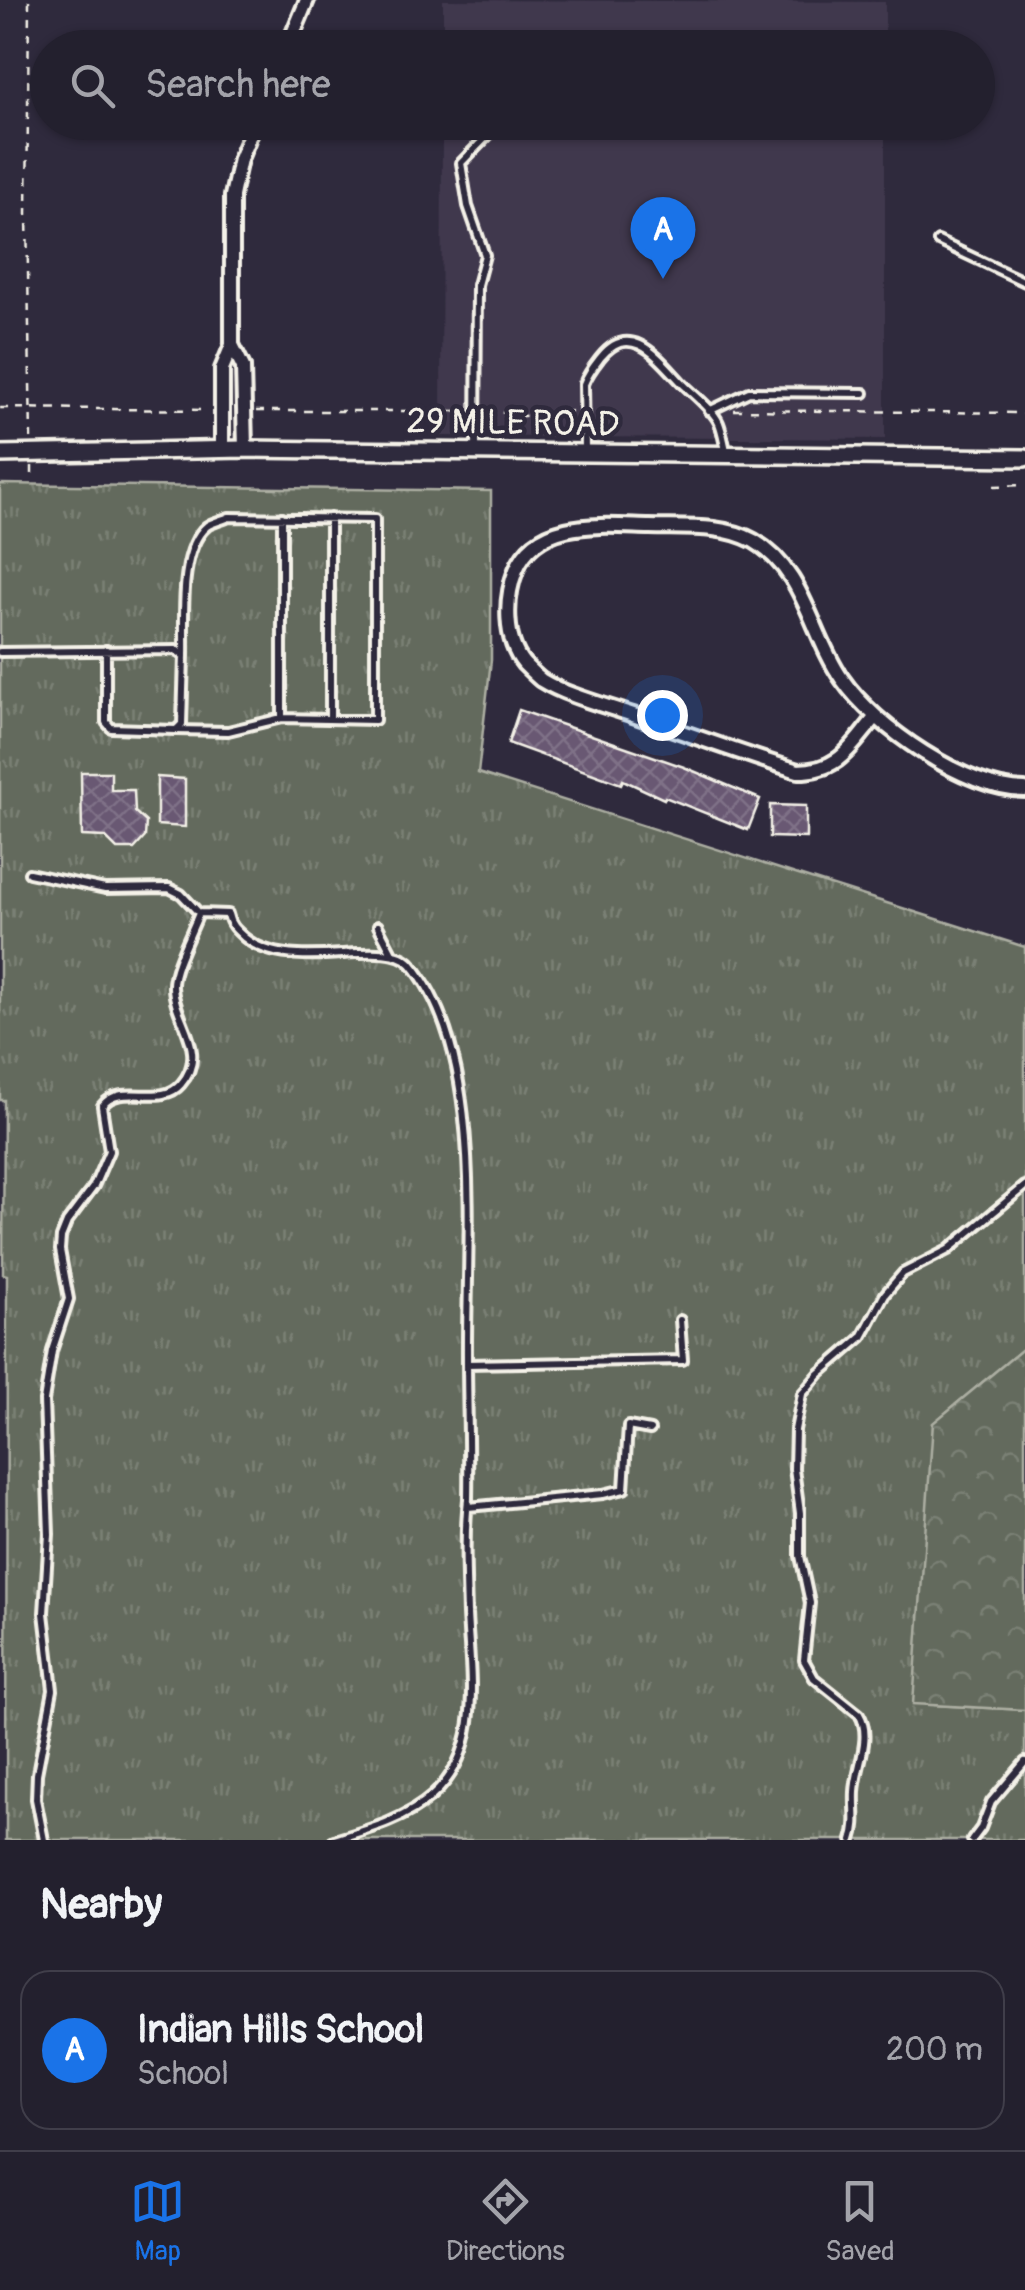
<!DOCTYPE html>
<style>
:root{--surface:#23202e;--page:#2b2836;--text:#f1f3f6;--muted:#a3a3aa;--line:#403e4a;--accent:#1a73e8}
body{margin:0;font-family:Pangolin,sans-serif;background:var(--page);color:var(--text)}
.you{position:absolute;left:662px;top:715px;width:35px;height:35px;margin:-25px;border:8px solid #fff;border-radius:50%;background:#1a73e8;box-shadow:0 0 0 15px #1a73e833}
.badge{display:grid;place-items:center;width:65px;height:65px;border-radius:50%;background:var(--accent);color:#fff;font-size:32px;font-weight:700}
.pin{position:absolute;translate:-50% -82px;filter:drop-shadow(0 2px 5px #0008)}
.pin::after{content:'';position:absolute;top:52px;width:35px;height:30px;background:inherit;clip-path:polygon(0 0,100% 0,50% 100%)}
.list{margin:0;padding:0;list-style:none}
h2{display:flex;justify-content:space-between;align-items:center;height:130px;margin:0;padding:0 40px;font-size:42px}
h2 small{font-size:32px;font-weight:400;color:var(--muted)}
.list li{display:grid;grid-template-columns:65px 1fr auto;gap:30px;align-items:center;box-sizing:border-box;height:160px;margin:0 20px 20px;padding:0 20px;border:2px solid var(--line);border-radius:30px}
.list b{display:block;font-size:38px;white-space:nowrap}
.list p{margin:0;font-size:32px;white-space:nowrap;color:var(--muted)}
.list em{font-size:32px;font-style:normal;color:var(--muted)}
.icon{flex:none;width:55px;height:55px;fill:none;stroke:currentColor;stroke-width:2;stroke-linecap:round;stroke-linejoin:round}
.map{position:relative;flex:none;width:1025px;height:1840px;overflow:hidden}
.search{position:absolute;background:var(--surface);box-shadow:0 2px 8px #0004;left:30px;right:30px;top:30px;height:110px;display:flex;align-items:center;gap:25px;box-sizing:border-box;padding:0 35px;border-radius:55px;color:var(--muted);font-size:38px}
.sheet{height:310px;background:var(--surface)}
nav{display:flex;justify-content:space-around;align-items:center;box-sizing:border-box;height:140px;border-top:2px solid var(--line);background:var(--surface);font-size:28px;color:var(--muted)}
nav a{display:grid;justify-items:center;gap:5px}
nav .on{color:var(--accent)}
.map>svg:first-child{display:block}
</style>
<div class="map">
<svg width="1025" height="1840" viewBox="0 0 1025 1840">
<defs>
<pattern id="grass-tufts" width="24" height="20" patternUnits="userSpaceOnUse" patternTransform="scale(2.5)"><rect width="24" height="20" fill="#636a5d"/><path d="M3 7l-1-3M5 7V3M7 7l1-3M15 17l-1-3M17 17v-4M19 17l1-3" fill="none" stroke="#7a8074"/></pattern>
<pattern id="forest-crowns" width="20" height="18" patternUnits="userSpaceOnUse" patternTransform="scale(2.5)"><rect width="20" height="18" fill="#636a5d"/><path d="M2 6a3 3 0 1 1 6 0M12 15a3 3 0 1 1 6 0" fill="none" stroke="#7a8074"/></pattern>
<pattern id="building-cross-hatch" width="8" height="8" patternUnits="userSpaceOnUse" patternTransform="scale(2.5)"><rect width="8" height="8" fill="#695973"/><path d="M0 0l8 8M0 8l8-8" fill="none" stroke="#7f7187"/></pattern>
</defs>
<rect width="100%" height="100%" fill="#2f2a3d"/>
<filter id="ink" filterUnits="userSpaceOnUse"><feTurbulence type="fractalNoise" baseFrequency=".01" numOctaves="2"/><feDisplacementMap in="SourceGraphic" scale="20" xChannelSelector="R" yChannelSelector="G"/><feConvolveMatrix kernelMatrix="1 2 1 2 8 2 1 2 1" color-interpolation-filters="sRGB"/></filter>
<g filter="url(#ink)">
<path fill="#40384d" d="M443 0 885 2V47H443Z
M442 123H885V439L441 436Z"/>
<path fill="url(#grass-tufts)" stroke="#acaea2" stroke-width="2.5" d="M0 484 491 491V660L478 773 1025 947V1347L933 1423 935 1705 1025 1710V1840H6L7 1275 3 1274 4 1100H0Z"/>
<path fill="url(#forest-crowns)" stroke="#acaea2" stroke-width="2.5" d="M1025 1347V1710L913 1704 933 1423Z"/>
<path fill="url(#building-cross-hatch)" stroke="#f4f1e8" stroke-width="2.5" d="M519 710 684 767 760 799 748 830 665 797 664 799 623 780 621 784 508 743Z
M81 772H111V790H134L135 812 146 822 145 837 134 849H117L105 837 82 836Z
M157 777 185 779V827L157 825Z
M770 805 806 806V838L770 837Z"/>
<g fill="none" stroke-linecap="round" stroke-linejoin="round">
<defs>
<path id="service" d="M938 241 1025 282
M709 411 749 392 864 393
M585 449 584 384C588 373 594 366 601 357 631 320 659 359 682 383 693 394 713 409 719 423 723 433 724 444 727 454
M476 451 477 285 485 255 468 206 461 163 497 126
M0 652 176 650 184 656 182 724 176 730 111 728 106 722V650
M282 718V517
M330 719V518
M176 730 228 731 282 718 375 720V519L229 517C223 520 213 522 207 526 178 550 185 622 184 656
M29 873 105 889 169 888 181 894 199 913 228 914C230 925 236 930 245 938 291 976 386 935 411 964 486 1053 466 1243 467 1355 467 1403 469 1451 468 1499 464 1537 466 1575 467 1614 470 1676 484 1750 432 1796 405 1820 367 1830 334 1840
M378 926 392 953
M467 1364 683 1360 680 1320
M468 1507 603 1494 624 1489 628 1426 650 1430
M44 1840 36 1799 37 1774 53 1690 44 1613 49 1534 44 1401 52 1351 69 1299 60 1250 61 1237 67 1222 94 1186 109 1151 102 1106C121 1081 161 1108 181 1084 210 1051 174 1021 173 987 172 969 192 932 199 913
M852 1840C858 1823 854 1810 855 1792 856 1767 873 1737 859 1714L814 1678 804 1660 810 1603 800 1556V1513L794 1469 795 1430 802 1394 819 1374 862 1337 885 1294 903 1273 948 1250 1025 1186
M972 1840 981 1828 991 1802 1025 1762"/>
<path id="minor" d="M287 48 307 0
M232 345 243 367 245 449
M222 449V369L232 345V196L240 159 255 122
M875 718C851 746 840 771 798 771 743 754 688 734 633 715 604 705 567 696 541 680 536 676 529 669 524 664 504 640 505 598 516 570 537 517 605 526 650 527 684 528 723 524 754 541 806 572 810 633 842 679 875 727 966 790 1025 790"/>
<path id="tertiary" d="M0 454 245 449 1025 458"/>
</defs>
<use href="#service" stroke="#f4f1e8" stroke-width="14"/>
<use href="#minor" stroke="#f4f1e8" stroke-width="20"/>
<use href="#tertiary" stroke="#f4f1e8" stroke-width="22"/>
<path stroke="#f4f1e8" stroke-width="2.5" stroke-dasharray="8 8" stroke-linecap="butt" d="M29 0 27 215 31 438
M0 408 208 410
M486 410 523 416 572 411
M734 410 1025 413
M256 411H463
M32 466V481
M994 486 1025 485"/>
<use href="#service" stroke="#2f2a3d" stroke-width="6"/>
<use href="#minor" stroke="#2f2a3d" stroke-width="12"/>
<use href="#tertiary" stroke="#2f2a3d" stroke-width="15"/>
</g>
</g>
<g text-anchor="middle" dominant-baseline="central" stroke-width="9" stroke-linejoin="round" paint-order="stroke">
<g font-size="35" fill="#f4f1e8" stroke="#2f2a3d">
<text transform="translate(513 423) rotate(1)">29 MILE ROAD</text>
</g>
</g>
</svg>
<div class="you"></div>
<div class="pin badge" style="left:663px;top:279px">A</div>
<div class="search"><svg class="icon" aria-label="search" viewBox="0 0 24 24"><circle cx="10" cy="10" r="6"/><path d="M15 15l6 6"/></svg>Search here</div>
</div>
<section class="sheet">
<h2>Nearby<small></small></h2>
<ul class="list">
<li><span class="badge">A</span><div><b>Indian Hills School</b><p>School</p></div><em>200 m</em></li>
</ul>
</section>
<nav>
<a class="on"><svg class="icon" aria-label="map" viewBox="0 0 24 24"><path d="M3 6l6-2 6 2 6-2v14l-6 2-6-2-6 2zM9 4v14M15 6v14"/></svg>Map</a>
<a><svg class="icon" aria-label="directions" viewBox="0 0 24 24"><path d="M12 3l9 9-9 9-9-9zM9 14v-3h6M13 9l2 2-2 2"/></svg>Directions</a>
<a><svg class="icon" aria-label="saved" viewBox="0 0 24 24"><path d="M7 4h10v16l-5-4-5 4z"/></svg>Saved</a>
</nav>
